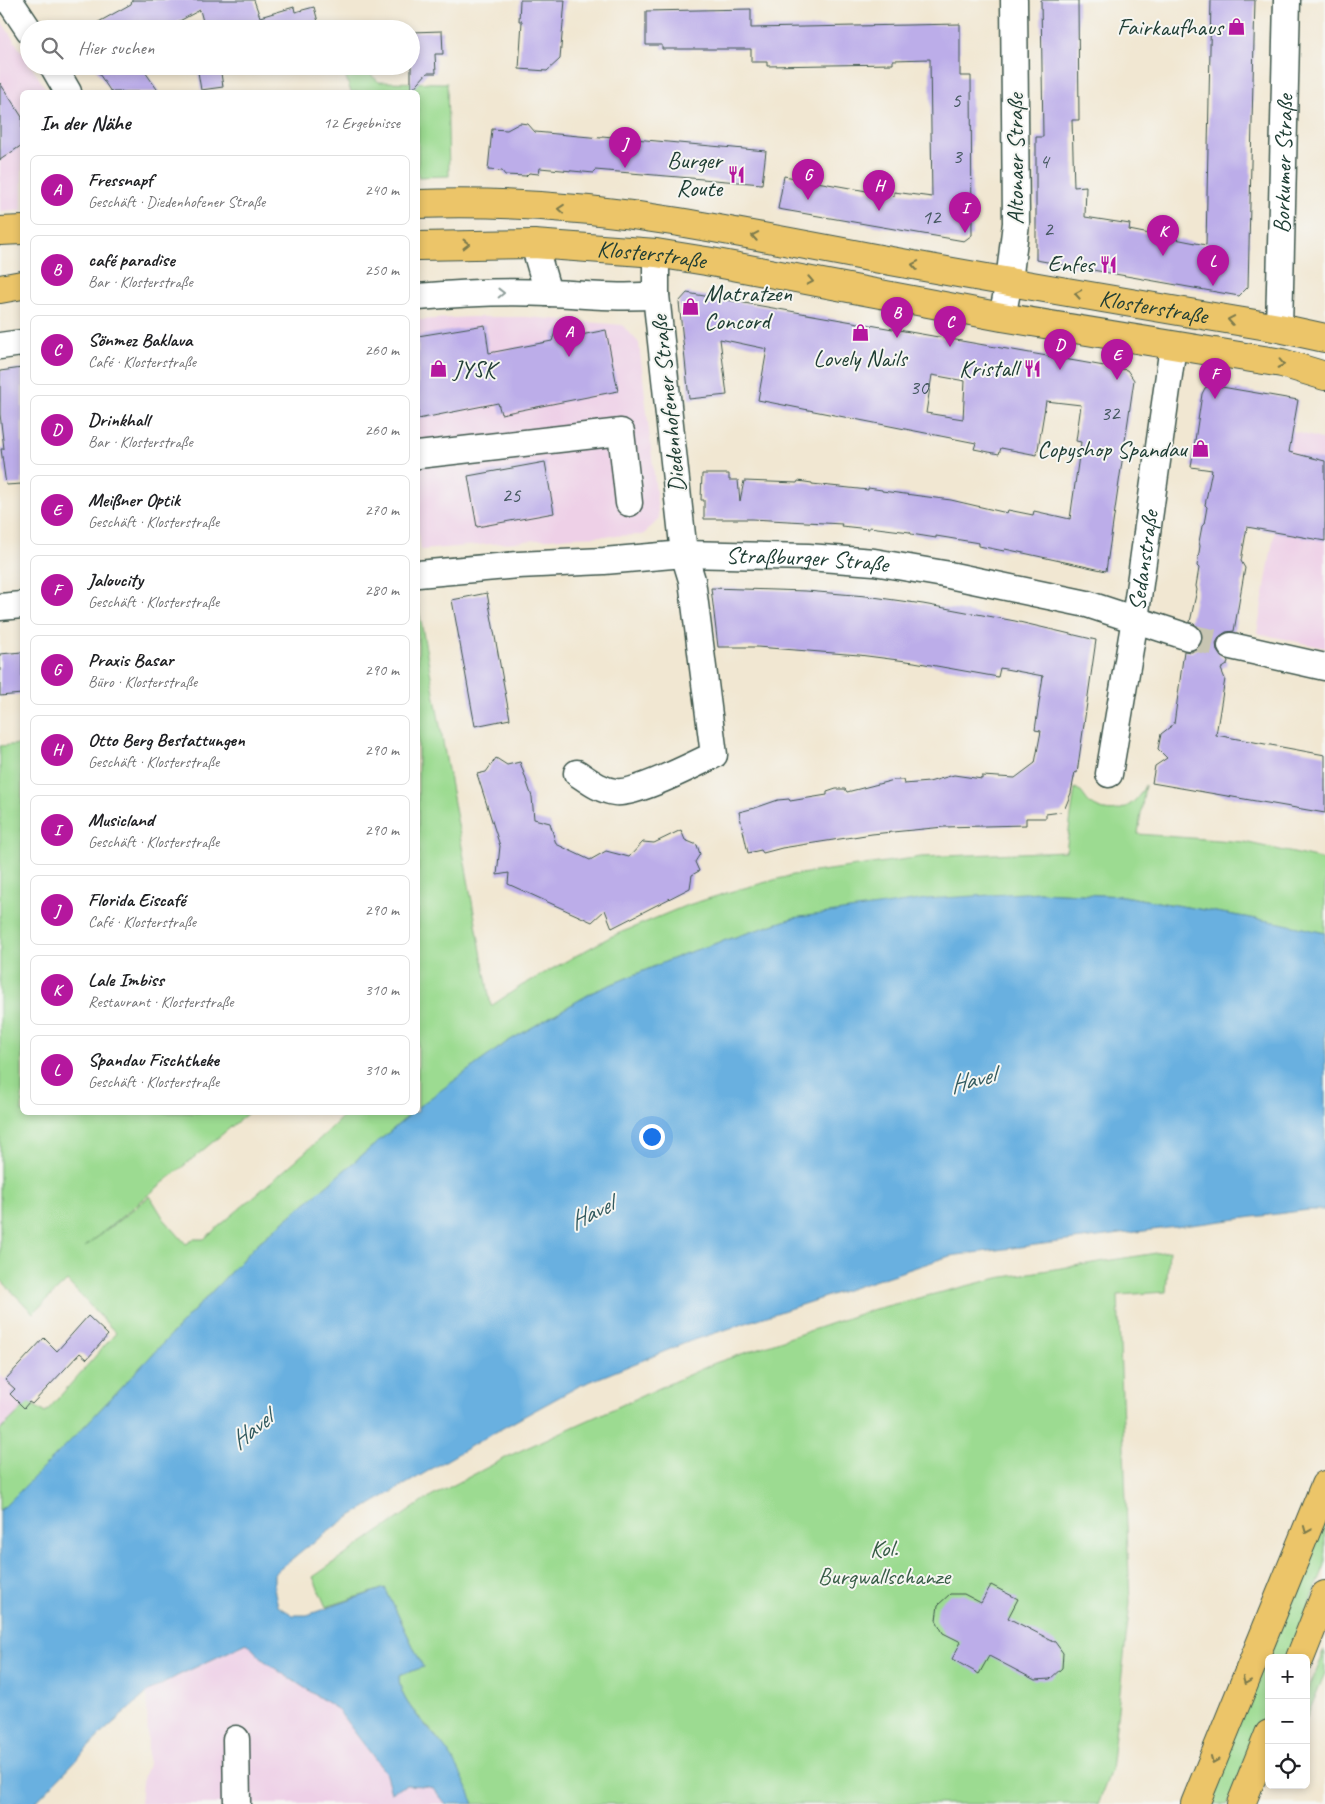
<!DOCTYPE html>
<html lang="de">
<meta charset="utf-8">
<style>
:root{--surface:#fff;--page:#f2f2f2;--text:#202124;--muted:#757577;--line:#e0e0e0;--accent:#b5179e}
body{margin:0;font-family:Caveat,sans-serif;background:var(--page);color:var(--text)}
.controls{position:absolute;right:15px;bottom:15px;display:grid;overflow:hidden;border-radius:8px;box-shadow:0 2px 8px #0003}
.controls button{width:45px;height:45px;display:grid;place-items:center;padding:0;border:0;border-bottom:1px solid var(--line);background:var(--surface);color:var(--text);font:25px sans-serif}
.you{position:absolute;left:651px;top:1136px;width:18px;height:18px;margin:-12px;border:4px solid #fff;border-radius:50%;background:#1a73e8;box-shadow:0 0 0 8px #1a73e833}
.badge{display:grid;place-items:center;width:32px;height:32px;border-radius:50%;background:var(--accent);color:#fff;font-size:16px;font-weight:700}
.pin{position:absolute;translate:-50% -41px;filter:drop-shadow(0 1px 2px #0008)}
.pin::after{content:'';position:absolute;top:26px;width:18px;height:15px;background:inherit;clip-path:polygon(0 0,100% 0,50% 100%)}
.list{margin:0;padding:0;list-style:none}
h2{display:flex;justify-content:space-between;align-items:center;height:65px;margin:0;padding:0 20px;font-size:21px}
h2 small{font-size:16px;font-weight:400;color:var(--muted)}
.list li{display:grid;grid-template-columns:32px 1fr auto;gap:15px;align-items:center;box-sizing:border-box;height:70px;margin:0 10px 10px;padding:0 10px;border:1px solid var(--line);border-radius:8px}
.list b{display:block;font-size:19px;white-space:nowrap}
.list p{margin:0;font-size:16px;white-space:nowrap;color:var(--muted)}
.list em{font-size:16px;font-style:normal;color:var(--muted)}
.icon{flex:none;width:28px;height:28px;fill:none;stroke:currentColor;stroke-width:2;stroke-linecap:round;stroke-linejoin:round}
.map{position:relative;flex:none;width:1325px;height:1804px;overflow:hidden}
.search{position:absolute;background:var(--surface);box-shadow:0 2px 8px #0003;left:20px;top:20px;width:400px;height:55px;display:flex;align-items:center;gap:12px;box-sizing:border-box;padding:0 18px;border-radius:28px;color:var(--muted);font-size:19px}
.panel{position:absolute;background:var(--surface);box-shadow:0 2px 8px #0003;left:20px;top:90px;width:400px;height:1025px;border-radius:8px}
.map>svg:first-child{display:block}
</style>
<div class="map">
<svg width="1325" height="1804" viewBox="0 0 1325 1804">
<rect width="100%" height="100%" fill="#f6f6f2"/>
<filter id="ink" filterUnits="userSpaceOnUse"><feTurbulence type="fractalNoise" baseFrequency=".02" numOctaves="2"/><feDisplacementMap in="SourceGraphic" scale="10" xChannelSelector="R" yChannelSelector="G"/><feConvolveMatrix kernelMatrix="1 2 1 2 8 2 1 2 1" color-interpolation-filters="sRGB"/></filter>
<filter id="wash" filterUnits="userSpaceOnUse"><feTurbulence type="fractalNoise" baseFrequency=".0096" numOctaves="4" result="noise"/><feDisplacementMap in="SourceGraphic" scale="20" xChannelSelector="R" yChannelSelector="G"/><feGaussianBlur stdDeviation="1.12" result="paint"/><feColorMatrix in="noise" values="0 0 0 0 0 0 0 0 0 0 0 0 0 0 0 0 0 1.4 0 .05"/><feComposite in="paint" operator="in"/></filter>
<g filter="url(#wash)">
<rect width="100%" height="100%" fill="#f1e7d2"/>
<path fill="#eed0e7" d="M0 19 29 63V66H31L48 92H22V210L0 211Z
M470 317H527L622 325 639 343 659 519 643 535 571 537 421 550 418 531V320Z
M1292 431 1325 440V648L1257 633Z
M0 1375 29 1402 0 1430Z
M248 1643 262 1659 280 1672 337 1709 385 1772 391 1792 406 1785 423 1786 433 1788 446 1804H140L142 1782 148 1764 147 1693 177 1676Z"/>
<path fill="#9cdb91" stroke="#5e8c62" d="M342 66H361L379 82 447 83 449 176 418 177V92H351Z
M418 605 491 1006 521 986 610 937 685 906 733 891 793 875 921 857 1066 851 1075 788C1083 791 1085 800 1091 804 1113 819 1136 807 1145 785L1138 834 1244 842 1325 860V933L1279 923 1123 896 1039 892 793 918 684 954 593 992 507 1042 418 1108Z
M22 744V1112L248 1113 85 1247 150 1196 164 1219 186 1244 194 1239H204C222 1223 342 1124 344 1113H412L257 1244 77 1434 0 1511V1430L29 1402 45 1413 116 1333 67 1281 33 1313 0 1279V746Z
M1169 1251 1166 1292 1118 1295 1130 1603 1111 1770 1098 1804H474C465 1783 454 1761 441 1743 426 1721 399 1704 399 1676L423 1667 385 1588 326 1607 313 1577 425 1500 513 1454 715 1363 871 1310 998 1278Z
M1325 1512V1565L1288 1658H1269V1706L1228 1804H1206Z
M1325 1650V1673L1306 1719V1696Z"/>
<path fill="#69b0e0" stroke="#44768a" d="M1039 892 1123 896 1280 923 1325 933V1210H1308L950 1256 688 1342 579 1386 483 1439 346 1519 304 1549 274 1574V1588L278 1606 293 1615H307L385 1588 423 1667 399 1676C398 1704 433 1730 448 1752 459 1767 467 1787 474 1804H446L433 1788 423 1786 406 1785 391 1792 385 1772 337 1709 280 1672 262 1659 247 1643 177 1676 147 1693 103 1732 34 1804H0V1511L77 1434 257 1244 412 1113 418 1112V1107L507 1042 593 992 684 954 793 918 927 899Z"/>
<g id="blocks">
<path fill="#bcade9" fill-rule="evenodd" d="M132 0H254L260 17 294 7 295 12 314 7 320 29H205L200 10 174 24 170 23 161 29H86L131 4Z
M520 0H565L560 59 547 71 519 69 522 21H519Z
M1041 0H1078L1079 120H1072L1074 187 1086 186 1085 217 1130 224 1129 230 1206 245 1211 0H1255L1248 287 1239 296 1036 260V137H1043Z
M751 9V28L960 24V76H971L972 235 964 241 778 209 784 176 894 196V192L932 197 930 59 893 60V64L767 66V62H751V49H662V45H646V11Z
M442 31 443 54H435L436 73H427L411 91V32Z
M94 66H141L159 92H111Z
M197 66H220L223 87 201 90Z
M0 83 22 117V145L0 160Z
M520 123 528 124 535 132 601 138 602 136 766 151 762 184 595 170 594 173 540 168 539 174 529 173 526 176 505 175 502 171 488 170 492 129 507 130Z
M687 293 1127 370 1134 380 1106 571 1005 549 1004 551 979 546V543L936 536V538L911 534 910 532 869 527V529L841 526 842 524 752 519H704V500H701L702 474H729V480H738L740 501 744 481 797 483 798 481 812 483V484L868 490V488L882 490V491L951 500 1007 513 1008 510 1033 515 1034 511 1070 519 1081 442 1076 441 1081 405 1046 401 1037 455 1001 448 999 454 974 449 976 443 758 400 767 349 720 339 727 395 689 399 679 302ZM932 375 965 381 963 419 926 413Z
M485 325 489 353 552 341 555 332 571 326 576 336 606 330 618 391 501 414 498 403 418 419V336Z
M22 368V484L6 485 1 449H4L0 414V371Z
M1210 385 1298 400 1289 452 1325 461V541L1247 527 1241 561 1245 568 1234 631 1226 632 1220 636 1216 643 1217 651 1221 657 1228 661 1227 665 1221 669 1225 679 1216 735 1325 755V813L1152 783 1155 766 1167 758 1158 749 1161 734 1174 724 1184 651 1192 652 1198 648 1202 641 1203 633 1199 627 1190 622 1197 590 1196 586 1199 568 1197 566 1200 546 1199 542 1202 526 1204 524 1207 507 1205 505 1212 470 1191 467 1202 394 1205 388Z
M545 462 554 513 477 527 468 476Z
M711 588 806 591 866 596 923 604 1015 621 1096 640 1077 773 1075 772 1071 793 1065 808 1061 812 1046 814V818H1026V825L944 827 872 834 782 848 763 853 761 850 748 853 739 812 755 808 778 800 789 799 790 801 827 795V792L836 789H845L847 792 894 780H903L904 784 929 782 954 775 982 779V776L1015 778 1035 763 1041 731 1035 730 1043 676 1000 668 998 677 914 662 859 655 757 647H718Z
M487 593 510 719 475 726 452 600Z
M22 652V694L0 696V654Z
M496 758 507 765 520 762 532 797 534 819 550 823 556 844 590 860 606 851 629 857 643 842 654 843 681 830 685 840 697 845 700 854 695 862 699 871 692 875 690 888 612 928 605 910 592 922 508 884 509 873 497 875 500 846 477 774 486 772Z
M88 1316 108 1335 87 1359 80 1353 32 1404 29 1402 24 1408 10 1394 15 1389 5 1380 44 1338 57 1351Z
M991 1585 1018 1599 1008 1618 1055 1642 1063 1653 1062 1668 1050 1679 1035 1680 989 1656 979 1674 952 1659 961 1642 943 1633 936 1620 938 1605 950 1594H964L981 1603Z"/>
</g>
</g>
<g filter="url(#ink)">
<use href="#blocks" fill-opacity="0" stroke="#3e564c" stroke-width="1"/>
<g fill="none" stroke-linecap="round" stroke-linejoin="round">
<path stroke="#c7c5b2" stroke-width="26" stroke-dasharray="26 13" stroke-linecap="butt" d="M1188 637 1231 646"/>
<defs>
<g id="minor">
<path d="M9 0 29 30"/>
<path d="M53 66 68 92"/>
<path d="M534 244 548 293"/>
<path d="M418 297C461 293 505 291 548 293 584 294 620 299 656 295"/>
<path d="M1002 317 1009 282 1016 223 1014 0"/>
<path id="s1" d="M1279 328 1287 0"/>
<path d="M0 346 22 343"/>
<path d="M418 455 621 432 629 503"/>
<path id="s2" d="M418 574 518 565 604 561 684 554 808 557 874 562 944 574 1087 604 1188 637"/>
<path d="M0 607 22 605"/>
<path d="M1231 646 1325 667"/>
<path d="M577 773C589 781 600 790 615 792 635 795 693 765 714 755L692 580 684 554 656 295V253"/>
<path id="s3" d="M1109 774 1135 619 1173 346"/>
<path d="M236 1739 237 1804"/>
</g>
<g id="major">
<path id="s4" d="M418 204C504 201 594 208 679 222 743 233 806 245 869 257 1005 282 1142 305 1279 328L1325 338"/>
<path d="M0 231 22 230"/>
<path id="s5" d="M418 246 534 244 656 253 706 261 1002 317 1282 363 1325 376"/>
<path d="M0 289 22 285"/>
<path d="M1300 1658 1325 1595"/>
<path d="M1195 1804 1325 1485"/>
<path d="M1241 1804 1269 1734"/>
</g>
</defs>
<use href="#minor" stroke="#3e564c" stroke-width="29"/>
<use href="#major" stroke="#3e564c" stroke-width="30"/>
<use href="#minor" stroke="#fff" stroke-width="26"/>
<use href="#major" stroke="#ecc569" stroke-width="28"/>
</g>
<defs><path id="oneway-chevron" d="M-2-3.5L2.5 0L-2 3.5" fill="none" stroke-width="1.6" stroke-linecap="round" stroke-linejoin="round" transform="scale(1.25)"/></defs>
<g stroke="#7b7a4c">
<use href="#oneway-chevron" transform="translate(561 209) rotate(-175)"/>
<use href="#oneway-chevron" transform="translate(755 236) rotate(-170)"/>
<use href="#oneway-chevron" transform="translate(466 244)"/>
<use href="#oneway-chevron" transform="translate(915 265) rotate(-170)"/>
<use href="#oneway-chevron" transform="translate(810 281) rotate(11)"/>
<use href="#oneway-chevron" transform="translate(1078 294) rotate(-170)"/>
<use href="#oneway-chevron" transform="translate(1231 320) rotate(-170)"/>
<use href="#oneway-chevron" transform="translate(1281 364) rotate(12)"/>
<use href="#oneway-chevron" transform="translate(1307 1530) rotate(112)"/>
<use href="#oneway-chevron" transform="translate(1246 1681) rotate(112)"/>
<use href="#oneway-chevron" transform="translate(1214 1760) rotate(113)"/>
</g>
<use stroke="#8f9e9a" href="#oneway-chevron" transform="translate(501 293) rotate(-1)"/>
</g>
<defs>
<symbol id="shop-bare" viewBox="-9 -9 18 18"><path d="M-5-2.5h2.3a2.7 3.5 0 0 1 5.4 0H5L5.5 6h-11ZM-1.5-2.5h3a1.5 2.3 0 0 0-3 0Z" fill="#b5179e" stroke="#f6f6f2" stroke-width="2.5" paint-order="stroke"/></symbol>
<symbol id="restaurant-bare" viewBox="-9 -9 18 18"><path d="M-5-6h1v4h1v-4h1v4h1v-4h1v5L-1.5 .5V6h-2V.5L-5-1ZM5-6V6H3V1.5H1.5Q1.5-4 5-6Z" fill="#b5179e" stroke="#f6f6f2" stroke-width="2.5" paint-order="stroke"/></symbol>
</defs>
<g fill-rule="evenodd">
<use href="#shop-bare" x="1224" y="14" width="25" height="25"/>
<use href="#restaurant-bare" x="724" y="162" width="25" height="25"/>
<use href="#restaurant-bare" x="1096" y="252" width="25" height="25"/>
<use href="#shop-bare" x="678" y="294" width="25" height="25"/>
<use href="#shop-bare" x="848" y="320" width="25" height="25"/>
<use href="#restaurant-bare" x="1020" y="356" width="25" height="25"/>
<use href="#shop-bare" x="426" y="356" width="25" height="25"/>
<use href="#shop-bare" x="1188" y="436" width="25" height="25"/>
</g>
<g text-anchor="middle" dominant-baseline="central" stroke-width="4" stroke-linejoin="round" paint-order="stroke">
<g font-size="21" fill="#465961">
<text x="956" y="100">5</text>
<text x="957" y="156">3</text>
<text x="1044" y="161">4</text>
<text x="931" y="217">12</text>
<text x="1048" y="229">2</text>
<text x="919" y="387">30</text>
<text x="1110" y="413">32</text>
<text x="511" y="495">25</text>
</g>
<g font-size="24" fill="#1f3d34" stroke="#f6f6f2" text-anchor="end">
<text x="1223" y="27">Fairkaufhaus</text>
<text x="722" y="160">Burger<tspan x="722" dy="28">Route</tspan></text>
<text x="1094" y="264">Enfes</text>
<text x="704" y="293" text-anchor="start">Matratzen<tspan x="704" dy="28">Concord</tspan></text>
<text x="860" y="358" text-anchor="middle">Lovely Nails</text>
<text x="1018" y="368">Kristall</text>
<text x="453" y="369" text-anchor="start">JYSK</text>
<text x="1187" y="449">Copyshop Spandau</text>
</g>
<g font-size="24" fill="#1f3d34" stroke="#f6f6f2">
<text transform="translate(1015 159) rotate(-90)">Altonaer Straße</text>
<text stroke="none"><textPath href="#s1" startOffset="164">Borkumer Straße</textPath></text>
<text stroke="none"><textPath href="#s5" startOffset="234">Klosterstraße</textPath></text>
<text stroke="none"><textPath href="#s4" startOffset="744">Klosterstraße</textPath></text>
<text transform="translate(668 404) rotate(-96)">Diedenhofener Straße</text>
<text stroke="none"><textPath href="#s3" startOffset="216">Sedanstraße</textPath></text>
<text stroke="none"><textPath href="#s2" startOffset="390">Straßburger Straße</textPath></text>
</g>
<g font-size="24" fill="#385d47" stroke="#f6f6f2">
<text x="884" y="1548">Kol.<tspan x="884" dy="28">Burgwallschanze</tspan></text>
</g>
<g font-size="25" font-style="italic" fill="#325a5f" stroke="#f6f6f2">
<text transform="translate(972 1080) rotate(-14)">Havel</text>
<text transform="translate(591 1213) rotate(-26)">Havel</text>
<text transform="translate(251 1430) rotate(-38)">Havel</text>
</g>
</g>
</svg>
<div class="controls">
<button>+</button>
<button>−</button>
<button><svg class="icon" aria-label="locate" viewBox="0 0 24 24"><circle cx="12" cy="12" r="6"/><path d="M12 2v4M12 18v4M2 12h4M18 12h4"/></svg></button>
</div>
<div class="you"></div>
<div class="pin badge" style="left:569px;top:357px">A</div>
<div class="pin badge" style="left:897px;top:338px">B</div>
<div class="pin badge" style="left:950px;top:347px">C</div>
<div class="pin badge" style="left:1060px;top:370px">D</div>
<div class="pin badge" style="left:1117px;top:380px">E</div>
<div class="pin badge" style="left:1215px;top:399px">F</div>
<div class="pin badge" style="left:808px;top:200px">G</div>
<div class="pin badge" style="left:879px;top:211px">H</div>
<div class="pin badge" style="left:965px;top:233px">I</div>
<div class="pin badge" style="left:625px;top:168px">J</div>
<div class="pin badge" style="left:1163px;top:256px">K</div>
<div class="pin badge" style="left:1213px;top:286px">L</div>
<div class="search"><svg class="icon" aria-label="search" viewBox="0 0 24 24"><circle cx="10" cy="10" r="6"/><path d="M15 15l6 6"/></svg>Hier suchen</div>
<section class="panel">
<h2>In der Nähe<small>12 Ergebnisse</small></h2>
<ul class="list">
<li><span class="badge">A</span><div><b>Fressnapf</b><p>Geschäft · Diedenhofener Straße</p></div><em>240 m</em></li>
<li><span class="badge">B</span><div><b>café paradise</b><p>Bar · Klosterstraße</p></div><em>250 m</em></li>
<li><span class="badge">C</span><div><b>Sönmez Baklava</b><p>Café · Klosterstraße</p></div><em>260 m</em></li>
<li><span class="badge">D</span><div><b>Drinkhall</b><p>Bar · Klosterstraße</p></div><em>260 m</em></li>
<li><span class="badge">E</span><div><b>Meißner Optik</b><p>Geschäft · Klosterstraße</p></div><em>270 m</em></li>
<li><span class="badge">F</span><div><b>Jaloucity</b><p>Geschäft · Klosterstraße</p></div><em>280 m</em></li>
<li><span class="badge">G</span><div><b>Praxis Basar</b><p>Büro · Klosterstraße</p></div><em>290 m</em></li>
<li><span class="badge">H</span><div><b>Otto Berg Bestattungen</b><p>Geschäft · Klosterstraße</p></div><em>290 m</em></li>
<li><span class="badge">I</span><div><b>Musicland</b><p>Geschäft · Klosterstraße</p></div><em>290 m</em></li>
<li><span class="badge">J</span><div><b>Florida Eiscafé</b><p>Café · Klosterstraße</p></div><em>290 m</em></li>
<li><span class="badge">K</span><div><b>Lale Imbiss</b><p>Restaurant · Klosterstraße</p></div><em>310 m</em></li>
<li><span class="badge">L</span><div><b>Spandau Fischtheke</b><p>Geschäft · Klosterstraße</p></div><em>310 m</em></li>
</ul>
</section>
</div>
